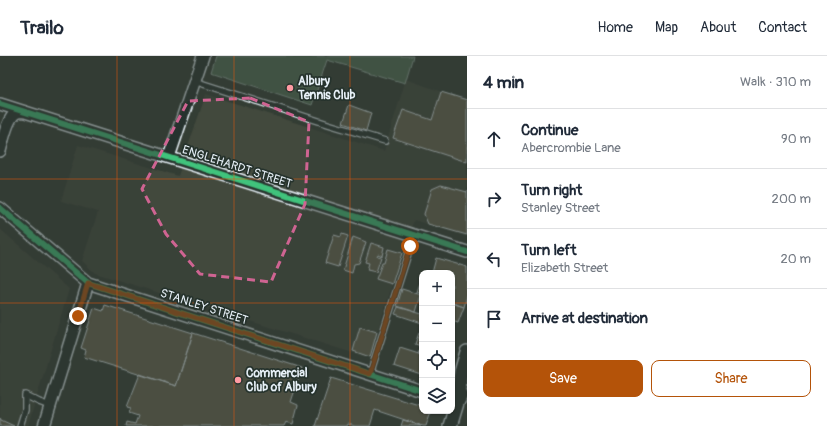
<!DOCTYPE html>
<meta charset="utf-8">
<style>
:root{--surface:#fff;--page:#f2f2f3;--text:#1f2937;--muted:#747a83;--line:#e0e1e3;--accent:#b45309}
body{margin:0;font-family:Pangolin,sans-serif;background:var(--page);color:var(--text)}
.controls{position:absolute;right:12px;bottom:12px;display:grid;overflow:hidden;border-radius:8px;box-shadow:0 1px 3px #0004}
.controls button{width:36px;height:36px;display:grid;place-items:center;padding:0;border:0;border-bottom:1px solid var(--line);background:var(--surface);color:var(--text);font:20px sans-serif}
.stop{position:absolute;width:12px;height:12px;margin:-9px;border:3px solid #b45309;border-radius:50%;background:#fff}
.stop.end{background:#b45309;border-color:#fff;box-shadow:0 1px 4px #0008}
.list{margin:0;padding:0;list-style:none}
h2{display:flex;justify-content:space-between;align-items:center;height:52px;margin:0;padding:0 16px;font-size:17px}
h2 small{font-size:13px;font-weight:400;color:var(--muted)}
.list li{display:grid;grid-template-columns:26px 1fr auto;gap:12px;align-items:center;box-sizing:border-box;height:60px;padding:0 16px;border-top:1px solid var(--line)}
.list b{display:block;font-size:15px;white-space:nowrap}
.list p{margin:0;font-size:13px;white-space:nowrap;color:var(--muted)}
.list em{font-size:13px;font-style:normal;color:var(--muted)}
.actions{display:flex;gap:8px;padding:12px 16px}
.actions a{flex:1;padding:9px 0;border:1px solid var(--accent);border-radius:8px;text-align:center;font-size:14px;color:var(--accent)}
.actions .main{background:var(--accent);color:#fff}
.icon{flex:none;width:22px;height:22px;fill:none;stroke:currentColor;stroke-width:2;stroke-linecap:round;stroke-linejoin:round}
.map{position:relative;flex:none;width:467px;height:370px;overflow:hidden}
header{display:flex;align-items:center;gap:24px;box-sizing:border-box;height:56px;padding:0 20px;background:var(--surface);border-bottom:1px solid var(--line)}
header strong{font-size:19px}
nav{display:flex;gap:22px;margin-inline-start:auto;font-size:14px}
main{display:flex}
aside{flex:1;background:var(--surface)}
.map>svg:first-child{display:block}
</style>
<header>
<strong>Trailo</strong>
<nav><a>Home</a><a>Map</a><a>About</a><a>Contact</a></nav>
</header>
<main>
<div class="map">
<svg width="467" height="370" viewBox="0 0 467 370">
<rect width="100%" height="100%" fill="#333d34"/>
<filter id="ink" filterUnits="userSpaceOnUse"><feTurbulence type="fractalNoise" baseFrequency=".025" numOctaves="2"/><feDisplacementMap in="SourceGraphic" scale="8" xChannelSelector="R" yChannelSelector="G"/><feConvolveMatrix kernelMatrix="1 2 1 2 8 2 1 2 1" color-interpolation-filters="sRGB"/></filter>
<g filter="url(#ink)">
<path fill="#43493d" d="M406 23 467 45V181L414 164 404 192 369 302 95 217 82 205 98 156 61 145 78 89 178 120 206 38 384 95Z
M0 173 69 233 28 370H0Z"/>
<path fill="#516d55" stroke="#9cafa6" d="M216 0H413L405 27 327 4 312 49 211 16Z"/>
<path fill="#676551" stroke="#e8f1f8" d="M441 36 467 44V106L393 82 403 54 432 64Z
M349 49 371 57 366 75 343 67Z
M441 129 467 136V135V179L428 168 424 158 432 133Z
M342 178 348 180 338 211 325 207 334 179 341 181Z
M353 181 366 186 359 207 354 208 352 217 343 214Z
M371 187 384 191 382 200 378 198 377 200 381 201 376 216 367 214 369 207 365 206Z
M388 193 402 197 392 228 376 223 382 207H384Z
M436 202 467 211V240L464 251 452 247V217H432Z
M422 221V238L417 236Z
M402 233 421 239 416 256 397 250Z
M452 247 464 251 458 267 452 265Z
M105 249 193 277 176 330 84 301 86 294 81 292 94 252 103 255Z
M398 251 422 258V267L395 258Z
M360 271 377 276 370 301 353 295Z
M193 277 302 312 291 346 298 349 293 368 286 366 284 370H126L127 366 135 368 138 360 129 357 131 352 127 351 140 318 176 330Z
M419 277 422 278V299L418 298 421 290 415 288Z
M400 292 422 299V319L394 310Z
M331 322 422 350V355H430V358L426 370H423L375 354 370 370H355L348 368 347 370H315Z
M0 362 1 364 14 370H0Z
M403 364 421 370H401Z"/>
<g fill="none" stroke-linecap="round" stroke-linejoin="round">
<defs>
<path id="service" d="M194 25 328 68 385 85
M370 318 414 179
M20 370 25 354V339L39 346 50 350"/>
<path id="minor" d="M0 48 467 196
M0 95C3 85 7 62 16 57 19 55 22 56 25 56
M169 101 203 0
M0 152 88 227 422 335
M44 370 88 227"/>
<path id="tertiary" d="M457 347 461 316 467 296
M450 370 457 347 461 339"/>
</defs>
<use href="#service" stroke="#e8f1f8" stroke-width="8"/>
<use href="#minor" stroke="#e8f1f8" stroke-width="14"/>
<use href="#tertiary" stroke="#e8f1f8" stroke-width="16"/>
<use href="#service" stroke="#26332d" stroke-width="5.5"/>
<use href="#minor" stroke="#26332d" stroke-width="11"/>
<use href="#tertiary" stroke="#26332d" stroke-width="13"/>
<defs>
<path id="cycleway" d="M0 48 467 196
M0 152 88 227 422 335"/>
</defs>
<use href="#cycleway" stroke="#26332d" stroke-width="8"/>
<use href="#cycleway" stroke="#40c37c" stroke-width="6"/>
</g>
</g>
<g fill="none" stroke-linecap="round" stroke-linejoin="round" filter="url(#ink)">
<path stroke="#b45309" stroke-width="5" d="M78 260 88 227 370 318 410 190"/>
</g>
<path d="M0 0H467V370H0ZM250 42 309 66 305 148 271 226 200 218 166 178 142 133 188 45Z" fill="#333d34" fill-opacity=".55" fill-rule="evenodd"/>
<path fill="none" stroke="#cf6492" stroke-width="3" stroke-dasharray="8 5" stroke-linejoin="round" d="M250 42 309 66 305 148 271 226 200 218 166 178 142 133 188 45Z"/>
<path fill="none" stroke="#e8590c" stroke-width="1" stroke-opacity="0.55" d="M117 0V370M234 0V370M350 0V370M0 123H467M0 247H422M452 247H467"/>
<g fill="#ff9aa2" stroke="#26332d" stroke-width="1.5">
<circle cx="290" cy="32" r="4"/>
<circle cx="238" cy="324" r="4"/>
</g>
<g text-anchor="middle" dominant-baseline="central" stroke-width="3.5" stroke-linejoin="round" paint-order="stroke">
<g font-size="12" font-weight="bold" fill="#e8f1f8" stroke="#26332d" text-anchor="start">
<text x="298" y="25">Albury<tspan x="298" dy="14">Tennis Club</tspan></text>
<text x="246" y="317">Commercial<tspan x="246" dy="14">Club of Albury</tspan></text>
</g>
<g font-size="12" fill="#e8f1f8" stroke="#26332d">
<text transform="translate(237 111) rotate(18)">ENGLEHARDT STREET</text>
<text transform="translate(204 251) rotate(18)">STANLEY STREET</text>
</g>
</g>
</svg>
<div class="controls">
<button>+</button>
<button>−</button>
<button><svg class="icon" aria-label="locate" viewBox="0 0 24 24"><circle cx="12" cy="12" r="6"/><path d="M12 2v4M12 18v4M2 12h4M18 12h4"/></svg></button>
<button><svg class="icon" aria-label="layers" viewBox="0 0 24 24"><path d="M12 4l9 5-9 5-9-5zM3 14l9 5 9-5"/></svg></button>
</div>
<div class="stop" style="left:410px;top:190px"></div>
<div class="stop end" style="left:78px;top:260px"></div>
</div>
<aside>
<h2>4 min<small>Walk · 310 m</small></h2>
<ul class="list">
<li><svg class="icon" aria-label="ahead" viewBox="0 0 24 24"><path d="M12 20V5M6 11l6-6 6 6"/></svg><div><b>Continue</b><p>Abercrombie Lane</p></div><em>90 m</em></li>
<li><svg class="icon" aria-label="right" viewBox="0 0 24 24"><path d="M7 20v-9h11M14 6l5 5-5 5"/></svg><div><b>Turn right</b><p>Stanley Street</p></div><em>200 m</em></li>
<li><svg class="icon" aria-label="left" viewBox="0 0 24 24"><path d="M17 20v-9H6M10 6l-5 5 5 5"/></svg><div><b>Turn left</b><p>Elizabeth Street</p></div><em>20 m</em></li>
<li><svg class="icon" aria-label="arrive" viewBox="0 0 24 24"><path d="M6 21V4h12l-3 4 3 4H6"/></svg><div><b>Arrive at destination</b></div></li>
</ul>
<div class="actions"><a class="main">Save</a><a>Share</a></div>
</aside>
</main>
